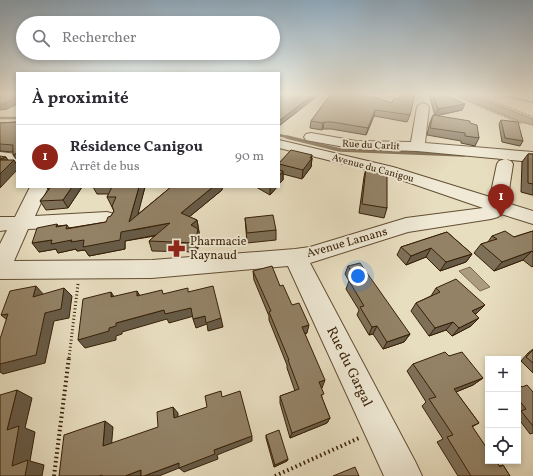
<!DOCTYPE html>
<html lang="fr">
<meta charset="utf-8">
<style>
:root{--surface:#fff;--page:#f7f7f7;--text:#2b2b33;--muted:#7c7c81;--line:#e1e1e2;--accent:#8f2418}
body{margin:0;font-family:Vollkorn,serif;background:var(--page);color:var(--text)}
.controls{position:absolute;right:12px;bottom:12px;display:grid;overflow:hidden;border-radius:0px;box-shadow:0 2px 6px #0003}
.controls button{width:36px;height:36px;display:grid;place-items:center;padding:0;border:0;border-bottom:1px solid var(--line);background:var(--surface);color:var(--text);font:20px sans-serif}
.you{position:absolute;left:358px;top:276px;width:14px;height:14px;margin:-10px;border:3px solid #fff;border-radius:50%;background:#1a73e8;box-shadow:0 0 0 6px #1a73e833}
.badge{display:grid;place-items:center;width:26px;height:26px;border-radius:50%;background:var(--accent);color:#fff;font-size:13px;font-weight:700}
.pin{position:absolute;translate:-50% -33px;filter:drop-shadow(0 1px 2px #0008)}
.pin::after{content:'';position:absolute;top:21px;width:14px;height:12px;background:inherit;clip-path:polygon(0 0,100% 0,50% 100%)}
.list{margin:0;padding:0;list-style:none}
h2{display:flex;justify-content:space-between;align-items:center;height:52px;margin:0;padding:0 16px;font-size:17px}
h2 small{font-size:13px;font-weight:400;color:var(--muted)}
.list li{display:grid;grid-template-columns:26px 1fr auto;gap:12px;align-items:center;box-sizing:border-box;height:64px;padding:0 16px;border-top:1px solid var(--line)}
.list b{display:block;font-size:15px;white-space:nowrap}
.list p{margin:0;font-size:13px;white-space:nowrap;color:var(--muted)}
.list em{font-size:13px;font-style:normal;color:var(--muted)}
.icon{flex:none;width:22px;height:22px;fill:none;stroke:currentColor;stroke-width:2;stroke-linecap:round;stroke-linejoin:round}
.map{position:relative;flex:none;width:533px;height:476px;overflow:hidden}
.search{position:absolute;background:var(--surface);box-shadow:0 2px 6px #0003;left:16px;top:16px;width:264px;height:44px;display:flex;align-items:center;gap:10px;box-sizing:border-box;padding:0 14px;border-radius:22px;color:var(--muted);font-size:15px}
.panel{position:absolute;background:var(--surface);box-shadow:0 2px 6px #0003;left:16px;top:72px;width:264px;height:116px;border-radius:0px}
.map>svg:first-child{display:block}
</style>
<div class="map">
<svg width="533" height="476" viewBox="0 0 533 476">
<rect width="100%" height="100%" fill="#e7ddbf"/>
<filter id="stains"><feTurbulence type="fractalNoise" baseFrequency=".005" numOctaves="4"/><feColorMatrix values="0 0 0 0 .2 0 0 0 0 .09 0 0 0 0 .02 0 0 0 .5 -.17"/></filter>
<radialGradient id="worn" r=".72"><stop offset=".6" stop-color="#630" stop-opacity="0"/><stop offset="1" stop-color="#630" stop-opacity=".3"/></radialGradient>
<path fill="#ab9c80" stroke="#7d6a4f" d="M453 94H469L533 119V125L521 122Z
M470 267 490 287 480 291 459 271Z"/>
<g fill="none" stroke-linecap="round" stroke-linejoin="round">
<path stroke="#7d6a4f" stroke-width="2.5" d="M0 118H17
M279 135 291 138"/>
<path stroke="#7d6a4f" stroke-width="3.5" d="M287 137 340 150 464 155"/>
<defs>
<path id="minor" d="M279 94H290L283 100 279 101Z
M506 94 533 95V102L507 96Z
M423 103 427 105 429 107 425 143 533 152V162L417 151 356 149 311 141 306 140 304 137 306 134 311 133 356 141 411 142 417 107 419 105Z
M279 140 393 167 490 197 497 164 499 161 505 159 511 161 513 164 507 203 533 211V224L501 214 498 217 491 219 408 232 310 263 416 463 422 476H384L288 266 152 278 0 279V244L7 230 0 231V217H15L30 187H48L35 216 107 212 114 214 117 219 114 224 107 226 28 229 14 261 152 260 295 249 310 247 406 218 483 208 381 173 279 148Z
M0 152 17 154V164L0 162Z"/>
</defs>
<use href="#minor" stroke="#634e34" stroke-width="2"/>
<path stroke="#371f06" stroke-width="1.5" stroke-dasharray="0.5 1" stroke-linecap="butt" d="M450 94 522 124
M475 94 533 117"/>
<path stroke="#371f06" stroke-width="3" stroke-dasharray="1 2.5" stroke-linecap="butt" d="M69 358 78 284"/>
<path stroke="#371f06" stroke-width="4" stroke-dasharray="1.5 3" stroke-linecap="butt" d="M54 476 69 357
M275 476 359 438"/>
<use href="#minor" fill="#efe9d5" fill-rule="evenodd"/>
</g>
<path fill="#7e7058" stroke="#371f06" d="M331 94H352V95L410 115 407 122 374 116 366 135 331 129H323L322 130 310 128 311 121Z
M429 94H443L462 110 435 116 470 123 479 138 475 146 461 143V141L427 135 430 122 433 115 435 116Z
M501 120 523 141 520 146 502 142 499 124Z
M17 122 13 152 0 151V123Z
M528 154H533V195H532L521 192 522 162Z
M312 155 311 158H312L311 167 302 179 283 174V180L279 184V164Z
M366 168 387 208 384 218 359 213 364 177Z
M82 187 68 208 46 210 40 201 49 190 47 188Z
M93 187H145L137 215 171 187H222V190L189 217 197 220 200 238 197 252 152 251 149 241 155 236 125 241V249L89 256 85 250 77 251 76 249 58 253 56 249 39 252 57 224 58 226 67 225 69 228 106 222 111 216 114 211 107 197 109 194H97Z
M256 187H277L270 195Z
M245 218 276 230V240L247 243Z
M533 231V266L532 267 523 260 494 271 474 253 481 244 488 242 492 236 514 237Z
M447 232 472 254 466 262 440 271 426 257 406 265 397 255 401 247Z
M348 266 410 334 404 342 383 349 373 334 369 335 357 315 359 310 346 289 349 281 345 274Z
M253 271 280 286 307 333 305 334 322 388H321L322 398 330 418 327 423 290 438 280 403V396L295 391 287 368V365L269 320V316L254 280Z
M436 288 485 305 477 313 475 314 479 318 471 326 452 336 446 330 429 336 411 311 416 303 431 296Z
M533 349V373L521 361 528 353Z
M449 356 483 378 473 385 456 392 479 423 472 427 499 466 503 465 510 476H458L437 442 443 439 422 406 426 402 407 371 413 364Z
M518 383 522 387 533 392V433L530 434 518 418V413L520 412 518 410Z
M266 435 288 459 287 461 274 467 266 438Z"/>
<path fill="#675b47" stroke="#371f06" d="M7 94H12L9 97H17V104L7 109 0 110V104Z
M314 94H320L279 126V121Z
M465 104 462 110 435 116 438 109Z
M375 110 374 116 366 135 368 128Z
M324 122 323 129 322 130 323 123Z
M17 153V160L13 155Z
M312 155 311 160 312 158 311 167 302 179 303 170Z
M6 157 10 163 14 160 17 165V170L0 188V159Z
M283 171V180L279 184V176Z
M72 187H82L68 208 63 200Z
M139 187H145L134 230 170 223 172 232 125 241V249L89 256 85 250 77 251 76 249 58 253 56 249 39 252 32 243 52 240H72L121 232 129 222Z
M213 187H222V190L183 222 181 213Z
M270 187H277L270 195Z
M197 220 200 238 197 252 191 225Z
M431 248 426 257 406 265 411 256Z
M532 251 523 260 494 271 502 262Z
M472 254 466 262 440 271 446 262Z
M36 286 44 295 33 297Z
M64 288 72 296 69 318 54 321 45 363 3 374 0 372V364L45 313Z
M137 291 142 299 137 296Z
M111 292 117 301 111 297Z
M485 305 477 313 465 319 472 311Z
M191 308 194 316 169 323 167 319 122 332V334L116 336V340L85 348 78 340 109 328 116 323 164 310Z
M8 314 12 324 1 315Z
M205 316 221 318 223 327 208 331 207 324 196 328 193 319Z
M479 318 471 326 452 336 459 328Z
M453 322 446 330 429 336 435 328Z
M309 325 307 333 300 335 302 327Z
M377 326 373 334 369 335 372 327Z
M410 334 404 342 383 349 387 342Z
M483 378 473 385 446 396 454 389Z
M325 380 322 388 317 389 319 382Z
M17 390 32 398 25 428 35 432 30 461 44 465 42 476H25L12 466 7 430Z
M173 407 178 413V424L174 418Z
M330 418 327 423 290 438 292 433Z
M105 421 113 427 111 451 103 446Z
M252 436V441L217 455 218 459 184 472 179 468 159 476H144Z
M288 459 287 461 274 467 275 465Z
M141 470V476H125Z"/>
<path fill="#938266" stroke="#371f06" d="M0 94H7L8 96 15 97V94H17V97L4 104H0Z
M287 94H314L279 121V97L284 96Z
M331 94H349L377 98 392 103 394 98 399 99 400 94H415L410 115 375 110 368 128 332 122H324L323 123 311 121Z
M433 94H443L465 104 438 109Z
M433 115 470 121V123L477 125 479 138 465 136V133L430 128Z
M501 120 518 122 523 141 505 138Z
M17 122V153L13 155V145L0 144V123Z
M291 150 312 155 310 158H312L303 170 279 164V163Z
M528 154H533V184L528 183Z
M0 156 6 157 0 159Z
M0 160H14L0 174Z
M366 168 387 172V208L362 204Z
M279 170 283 171 279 176Z
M48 187H72L63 200 40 201 50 188H47Z
M112 187H139L129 222 171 187H213L181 213 197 220 191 225 198 229 195 243 149 241 170 223 121 232 120 240 83 247 84 240 71 242 72 240 51 244 52 240 32 243 37 228 57 224 56 227 67 225 66 229 106 222 108 217 111 216 114 211 112 206 116 197H107Z
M273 215 276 230 247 233 245 218Z
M505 231 514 237 533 231V252L532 251 502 262 481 244 497 239 492 236Z
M447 232 472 254 446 262 431 248 411 256 401 247Z
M360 263 410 334 387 342 377 326 372 327 360 307 364 306 349 281 356 279 348 266Z
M272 266 280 286 283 285 292 305 299 303 309 325 302 327 325 380 319 382 324 394 321 395 330 418 292 433 280 396 299 389 288 360H289L269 312 271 311 253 271Z
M456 279 485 305 472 311 479 318 459 328 453 322 435 328 416 303 440 292 436 288Z
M36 286 33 297 64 288 61 309 45 313 36 355 0 364V339L8 314 1 315 10 291Z
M213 286 221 318 206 323 205 316 193 319 191 308 165 314 164 310 116 323V326L109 328V331L78 340 83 299 111 292V297L137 291V296L162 290 163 294 188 288V292Z
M533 350V363L526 357Z
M445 352 449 356 462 352 483 378 454 389 479 423 472 426 488 450V461H496L500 467 503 465 510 476H471L447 437 453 435 429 399 436 397 413 364Z
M518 383 522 387 527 385 533 392V426L521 411 526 409 518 399Z
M17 390 7 430 19 426 12 466 28 460 25 476H0V395Z
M221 391 222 397 240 391 252 436 214 450 215 454 179 468V463L144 476H141V470L125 476H102V475L99 476H59L64 435 105 421 103 446 158 427 157 412 173 407 174 418 207 407 205 396Z
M279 430 288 459 275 465 266 435Z
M355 467 359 476H333Z"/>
<linearGradient id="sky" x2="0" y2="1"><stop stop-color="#8faabe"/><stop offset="0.59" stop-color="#f4f0e2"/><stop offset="1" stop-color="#f4f0e2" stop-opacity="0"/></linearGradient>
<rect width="533" height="160" fill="url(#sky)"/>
<defs>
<symbol id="pharmacy-bare" viewBox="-9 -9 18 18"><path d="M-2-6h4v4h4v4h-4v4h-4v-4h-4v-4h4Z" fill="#8f2418" stroke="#efe9d5" stroke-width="2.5" paint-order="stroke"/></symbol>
</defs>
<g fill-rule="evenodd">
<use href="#pharmacy-bare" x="164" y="236" width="25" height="25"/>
</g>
<g text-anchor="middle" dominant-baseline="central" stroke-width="4" stroke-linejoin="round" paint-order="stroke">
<g font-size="10" fill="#371f06" stroke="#efe9d5">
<text transform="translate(371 145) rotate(3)">Rue du Carlit</text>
<text transform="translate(373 168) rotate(15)">Avenue du Canigou</text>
</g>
<g font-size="12" fill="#371f06" stroke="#efe9d5" text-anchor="start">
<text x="190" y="242">Pharmacie<tspan x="190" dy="14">Raynaud</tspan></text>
</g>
<g font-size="12" fill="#371f06" stroke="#efe9d5">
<text transform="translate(347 243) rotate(-16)">Avenue Lamans</text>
</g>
<g font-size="14" fill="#371f06" stroke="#efe9d5">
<text transform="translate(349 367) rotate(64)">Rue du Gargal</text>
</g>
</g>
<rect width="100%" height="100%" filter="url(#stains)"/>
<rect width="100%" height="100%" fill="url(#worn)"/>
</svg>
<div class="controls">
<button>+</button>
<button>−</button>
<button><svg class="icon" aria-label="locate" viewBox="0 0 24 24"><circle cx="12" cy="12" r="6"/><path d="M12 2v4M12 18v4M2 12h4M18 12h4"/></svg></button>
</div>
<div class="you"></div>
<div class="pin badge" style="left:501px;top:217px">1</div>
<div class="search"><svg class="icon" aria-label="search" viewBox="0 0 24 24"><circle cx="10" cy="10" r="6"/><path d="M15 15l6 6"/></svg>Rechercher</div>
<section class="panel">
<h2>À proximité<small></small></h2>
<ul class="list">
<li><span class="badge">1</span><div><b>Résidence Canigou</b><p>Arrêt de bus</p></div><em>90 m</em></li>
</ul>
</section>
</div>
